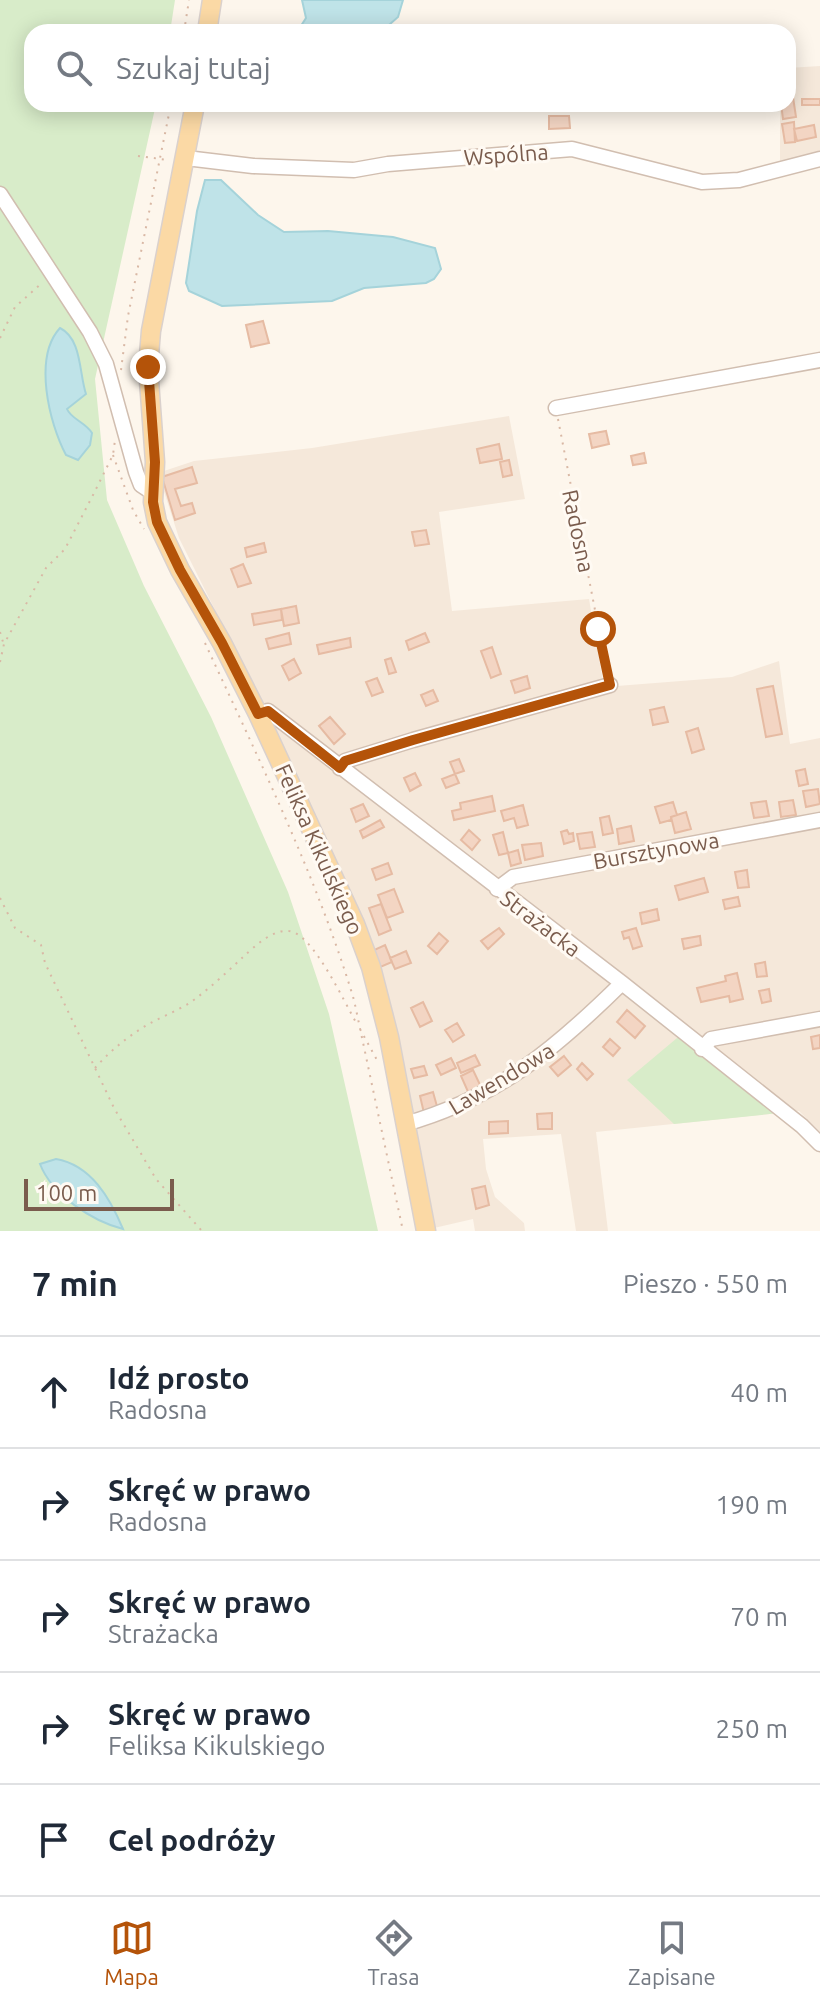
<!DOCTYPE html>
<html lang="pl">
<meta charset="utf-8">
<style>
:root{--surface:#fff;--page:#f6f6f7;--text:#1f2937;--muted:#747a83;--line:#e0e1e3;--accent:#b45309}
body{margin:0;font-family:Ubuntu,sans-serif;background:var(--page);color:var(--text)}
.scale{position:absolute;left:24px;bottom:20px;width:150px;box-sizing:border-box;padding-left:8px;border:4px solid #7a5c4d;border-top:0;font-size:22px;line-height:28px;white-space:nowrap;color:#7a5c4d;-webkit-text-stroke:6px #fffaf3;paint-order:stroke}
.stop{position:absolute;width:24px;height:24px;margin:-18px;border:6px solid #b45309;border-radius:50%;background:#fff}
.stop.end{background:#b45309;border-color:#fff;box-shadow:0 2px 8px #0008}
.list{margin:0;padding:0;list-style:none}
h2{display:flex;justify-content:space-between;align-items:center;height:104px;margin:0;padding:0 32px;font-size:34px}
h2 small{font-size:26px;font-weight:400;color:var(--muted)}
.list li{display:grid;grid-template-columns:52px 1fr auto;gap:24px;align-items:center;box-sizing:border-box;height:112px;padding:0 32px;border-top:2px solid var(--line)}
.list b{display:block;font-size:30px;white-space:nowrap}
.list p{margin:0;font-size:26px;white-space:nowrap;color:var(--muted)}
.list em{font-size:26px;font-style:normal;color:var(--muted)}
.icon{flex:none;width:44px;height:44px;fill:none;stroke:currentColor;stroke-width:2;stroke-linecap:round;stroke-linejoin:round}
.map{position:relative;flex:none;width:820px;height:1231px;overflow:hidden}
.search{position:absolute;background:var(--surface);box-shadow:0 4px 20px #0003;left:24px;right:24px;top:24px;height:88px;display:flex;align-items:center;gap:20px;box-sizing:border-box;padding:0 28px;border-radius:24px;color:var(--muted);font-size:30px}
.sheet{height:664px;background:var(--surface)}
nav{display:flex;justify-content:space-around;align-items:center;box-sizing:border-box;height:112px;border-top:2px solid var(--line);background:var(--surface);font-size:22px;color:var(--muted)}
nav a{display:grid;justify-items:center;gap:4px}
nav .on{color:var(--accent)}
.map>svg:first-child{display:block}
</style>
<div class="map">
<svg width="820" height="1231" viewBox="0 0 820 1231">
<rect width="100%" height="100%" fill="#fdf6ec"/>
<path fill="#f5e8da" d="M820 66V152L780 161V104H788V68Z
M509 416 525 499 439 512 452 611 589 599 604 687 732 677 779 661 790 744 820 738V1132L799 1111 596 1132 608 1231H576L561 1134 483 1139 486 1169 495 1197 524 1223 525 1231H475L473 1219 434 1228 373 951 239 658 179 538 158 473 194 461 312 448Z"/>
<path fill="#d8ecc9" d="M0 0H175L170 32H32V104H156L95 379 107 500 144 586 211 717 288 892 329 1014 378 1231H0Z
M683 1033 780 1113 674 1124 627 1080Z"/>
<path fill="#bfe3e8" stroke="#a5d3da" stroke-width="2" d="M302 0H403L398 17 381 32H297L306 18Z
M205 180H221L258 215 284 232 328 231 393 237 435 248 441 269 434 279 426 283 364 288 332 301 222 306 189 291 186 283 197 211Z
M60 328C82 339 79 373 86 394L67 409C71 419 85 422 92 433L90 445 78 460 66 455C49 423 33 357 60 328Z
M56 1159C91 1165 110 1198 123 1229 92 1221 52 1195 40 1164Z"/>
<path fill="#f3d5c3" stroke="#e6bba3" stroke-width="2" d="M793 97 796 117 783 119 781 104H788V98Z
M802 99H820V105H802Z
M549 116H569L570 128 549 129Z
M794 122 795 142 785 143 782 124Z
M814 125 816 137 797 141 794 129Z
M263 321 269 343 251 347 246 325Z
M606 431 609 444 592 448 589 434Z
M499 444 502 459 480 463 477 449Z
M644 453 646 463 633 465 631 456Z
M509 460 512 475 503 477 500 462Z
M192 467 197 483 175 489 181 506 192 503 195 513 175 520 162 477Z
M426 530 429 544 415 546 412 532Z
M264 543 266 552 247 557 245 548Z
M243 564 251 583 238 587 231 569Z
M296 606 299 623 284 626 281 609Z
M281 609 282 620 254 625 252 614Z
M289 633 291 644 269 649 266 639Z
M425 633 429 642 409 650 406 641Z
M350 638 351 647 319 654 317 645Z
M492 647 501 674 491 678 481 651Z
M391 658 396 672 389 674 385 660Z
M294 659 301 673 289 680 282 666Z
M527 676 530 688 515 693 511 681Z
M377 678 383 692 372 696 366 682Z
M773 686 782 734 766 737 757 689Z
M433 690 438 701 426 706 421 695Z
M664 707 668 722 653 725 650 710Z
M330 717 345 734 334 744 319 726Z
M698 728 704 749 692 753 686 732Z
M459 759 464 771 455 774 450 762Z
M805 769 808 784 799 786 796 771Z
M415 773 421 785 410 791 404 778Z
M455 774 459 783 446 788 442 779Z
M818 789 820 804 806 807 803 791Z
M492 796 495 811 454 820 452 811 461 809 460 803Z
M793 800 796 815 781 817 779 802Z
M766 801 769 816 754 818 751 803Z
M673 802 677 815 671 817V820L660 823 655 807Z
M363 804 369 816 356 822 351 809Z
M523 805 528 825 517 828 514 818 504 821 501 811Z
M686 812 691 829 675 833 671 817Z
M609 816 613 833 603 835 600 818Z
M380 820 384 827 363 838 360 831Z
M631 826 634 841 619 844 617 829Z
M469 830 480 840 472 850 461 840Z
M567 830 569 834 573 833 574 841 564 844 561 832Z
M503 832 508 853 499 855 493 835Z
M592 832 595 847 580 849 577 834Z
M541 843 543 856 525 860 522 845Z
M518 850 521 863 511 866 508 853Z
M388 863 392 874 376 880 372 869Z
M747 870 749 887 738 888 735 872Z
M704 878 708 892 679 900 675 886Z
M394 889 403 912 387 918 378 895Z
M738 897 740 906 725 909 723 900Z
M381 904 391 930 379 935 369 908Z
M657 909 659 920 642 924 640 913Z
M499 928 504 934 488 949 481 941Z
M636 928 642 946 633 949 629 937 624 939 622 932Z
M439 933 448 941 437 954 428 946Z
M700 936 701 945 684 949 682 939Z
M385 945 392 962 378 968 372 951Z
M406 951 411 963 395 969 390 958Z
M765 962 767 976 757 977 755 964Z
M737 973 743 999 730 1002 729 996 701 1002 697 988 726 981 725 976Z
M769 989 771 1001 762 1003 759 991Z
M423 1002 432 1021 420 1027 411 1008Z
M627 1010 645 1026 635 1038 617 1022Z
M457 1023 464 1035 453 1042 445 1030Z
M820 1035V1048L813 1049 811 1037Z
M610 1039 620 1048 613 1056 603 1047Z
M475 1055 480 1065 461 1073 457 1063Z
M564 1056 571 1065 558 1076 550 1067Z
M451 1058 456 1068 441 1075 436 1065Z
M582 1063 593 1074 587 1080 577 1069Z
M424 1066 427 1075 414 1078 411 1069Z
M473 1070 482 1089 469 1094 461 1076Z
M433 1092 438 1110 424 1113 420 1096Z
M552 1113V1129H538L537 1114Z
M508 1121V1133L489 1134V1122Z
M485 1186 489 1205 476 1209 472 1189Z"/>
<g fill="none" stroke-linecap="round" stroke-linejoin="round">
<defs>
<path id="minor" d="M186 158 253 166 354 170 388 164 572 149 702 182 739 180 820 159
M0 194 90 332 106 364 136 472 141 485 153 493
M556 408 820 360
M258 714 268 711 622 983 802 1126 820 1144
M340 768 345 761 413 740 610 685
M497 889 513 877 820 820
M702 1049 711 1039 820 1019
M405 1124C497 1098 555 1049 622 983"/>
<path id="major" d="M207 32 212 0
M195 104 151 331 148 367 155 462 153 502 157 522 180 570 222 643 258 714 355 924 371 967 389 1037 426 1231"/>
</defs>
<use href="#minor" stroke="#d1beb0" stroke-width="17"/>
<use href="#major" stroke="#dad1cd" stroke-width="21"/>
<path stroke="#d9b8a5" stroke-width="2" stroke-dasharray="2 6" stroke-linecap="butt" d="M184 32 189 0
M138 156 168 160
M0 338 15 307 42 283
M121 370 128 316 171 104
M558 419 607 672
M113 455 133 510 144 529
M0 632 3 642
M205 643C259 760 317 877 354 1000L403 1231
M0 662 4 644 46 568 65 549 93 495 113 455 115 440
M0 898 15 928 41 945 45 963 114 1108 156 1179 202 1231
M360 1029 378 1062
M95 1068C110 1051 127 1037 147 1025 161 1017 177 1011 191 1002 209 989 226 973 242 958 254 947 272 929 289 931 313 933 345 1004 357 1024"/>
<use href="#minor" stroke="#fff" stroke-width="14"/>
<use href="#major" stroke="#fbd9a5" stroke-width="18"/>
</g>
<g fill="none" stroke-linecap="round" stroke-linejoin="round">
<path stroke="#b45309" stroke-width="10" d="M148 367 155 462 153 502 157 522 180 570 222 643 258 714 268 711 340 768 345 761 413 740 610 685 598 629"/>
</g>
<g text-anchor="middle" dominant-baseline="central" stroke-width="6" stroke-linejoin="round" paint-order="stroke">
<g font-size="22" fill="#7a5c4d" stroke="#fffaf3">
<text transform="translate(506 154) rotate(-4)">Wspólna</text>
<text transform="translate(579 531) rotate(78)">Radosna</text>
<text transform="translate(320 849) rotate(66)">Feliksa Kikulskiego</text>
<text transform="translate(656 850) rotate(-10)">Bursztynowa</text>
<text transform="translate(541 923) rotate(37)">Strażacka</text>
<text transform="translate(501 1078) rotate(-31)">Lawendowa</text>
</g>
</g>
</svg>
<div class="scale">100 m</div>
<div class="stop" style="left:598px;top:629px"></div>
<div class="stop end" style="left:148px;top:367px"></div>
<div class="search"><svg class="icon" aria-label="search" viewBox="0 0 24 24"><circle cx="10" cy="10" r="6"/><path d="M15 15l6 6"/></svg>Szukaj tutaj</div>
</div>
<section class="sheet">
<h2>7 min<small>Pieszo · 550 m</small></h2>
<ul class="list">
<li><svg class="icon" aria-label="ahead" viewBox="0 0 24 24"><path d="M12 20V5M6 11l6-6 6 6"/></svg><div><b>Idź prosto</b><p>Radosna</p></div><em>40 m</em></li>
<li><svg class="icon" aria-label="right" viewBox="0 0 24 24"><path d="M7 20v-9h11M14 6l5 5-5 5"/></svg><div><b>Skręć w prawo</b><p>Radosna</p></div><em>190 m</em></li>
<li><svg class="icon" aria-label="right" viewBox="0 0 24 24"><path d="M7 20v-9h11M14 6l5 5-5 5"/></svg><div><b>Skręć w prawo</b><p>Strażacka</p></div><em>70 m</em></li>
<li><svg class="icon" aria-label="right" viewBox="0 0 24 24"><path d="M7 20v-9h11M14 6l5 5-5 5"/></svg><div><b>Skręć w prawo</b><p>Feliksa Kikulskiego</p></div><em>250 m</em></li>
<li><svg class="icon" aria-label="arrive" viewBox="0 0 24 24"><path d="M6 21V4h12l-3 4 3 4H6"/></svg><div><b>Cel podróży</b></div></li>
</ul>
</section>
<nav>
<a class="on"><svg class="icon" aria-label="map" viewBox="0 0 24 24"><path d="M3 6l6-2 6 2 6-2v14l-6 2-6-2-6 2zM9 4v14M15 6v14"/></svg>Mapa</a>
<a><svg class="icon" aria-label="directions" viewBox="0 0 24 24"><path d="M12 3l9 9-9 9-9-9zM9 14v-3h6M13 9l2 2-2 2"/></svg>Trasa</a>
<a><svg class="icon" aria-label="saved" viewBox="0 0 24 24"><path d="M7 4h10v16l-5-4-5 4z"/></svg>Zapisane</a>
</nav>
